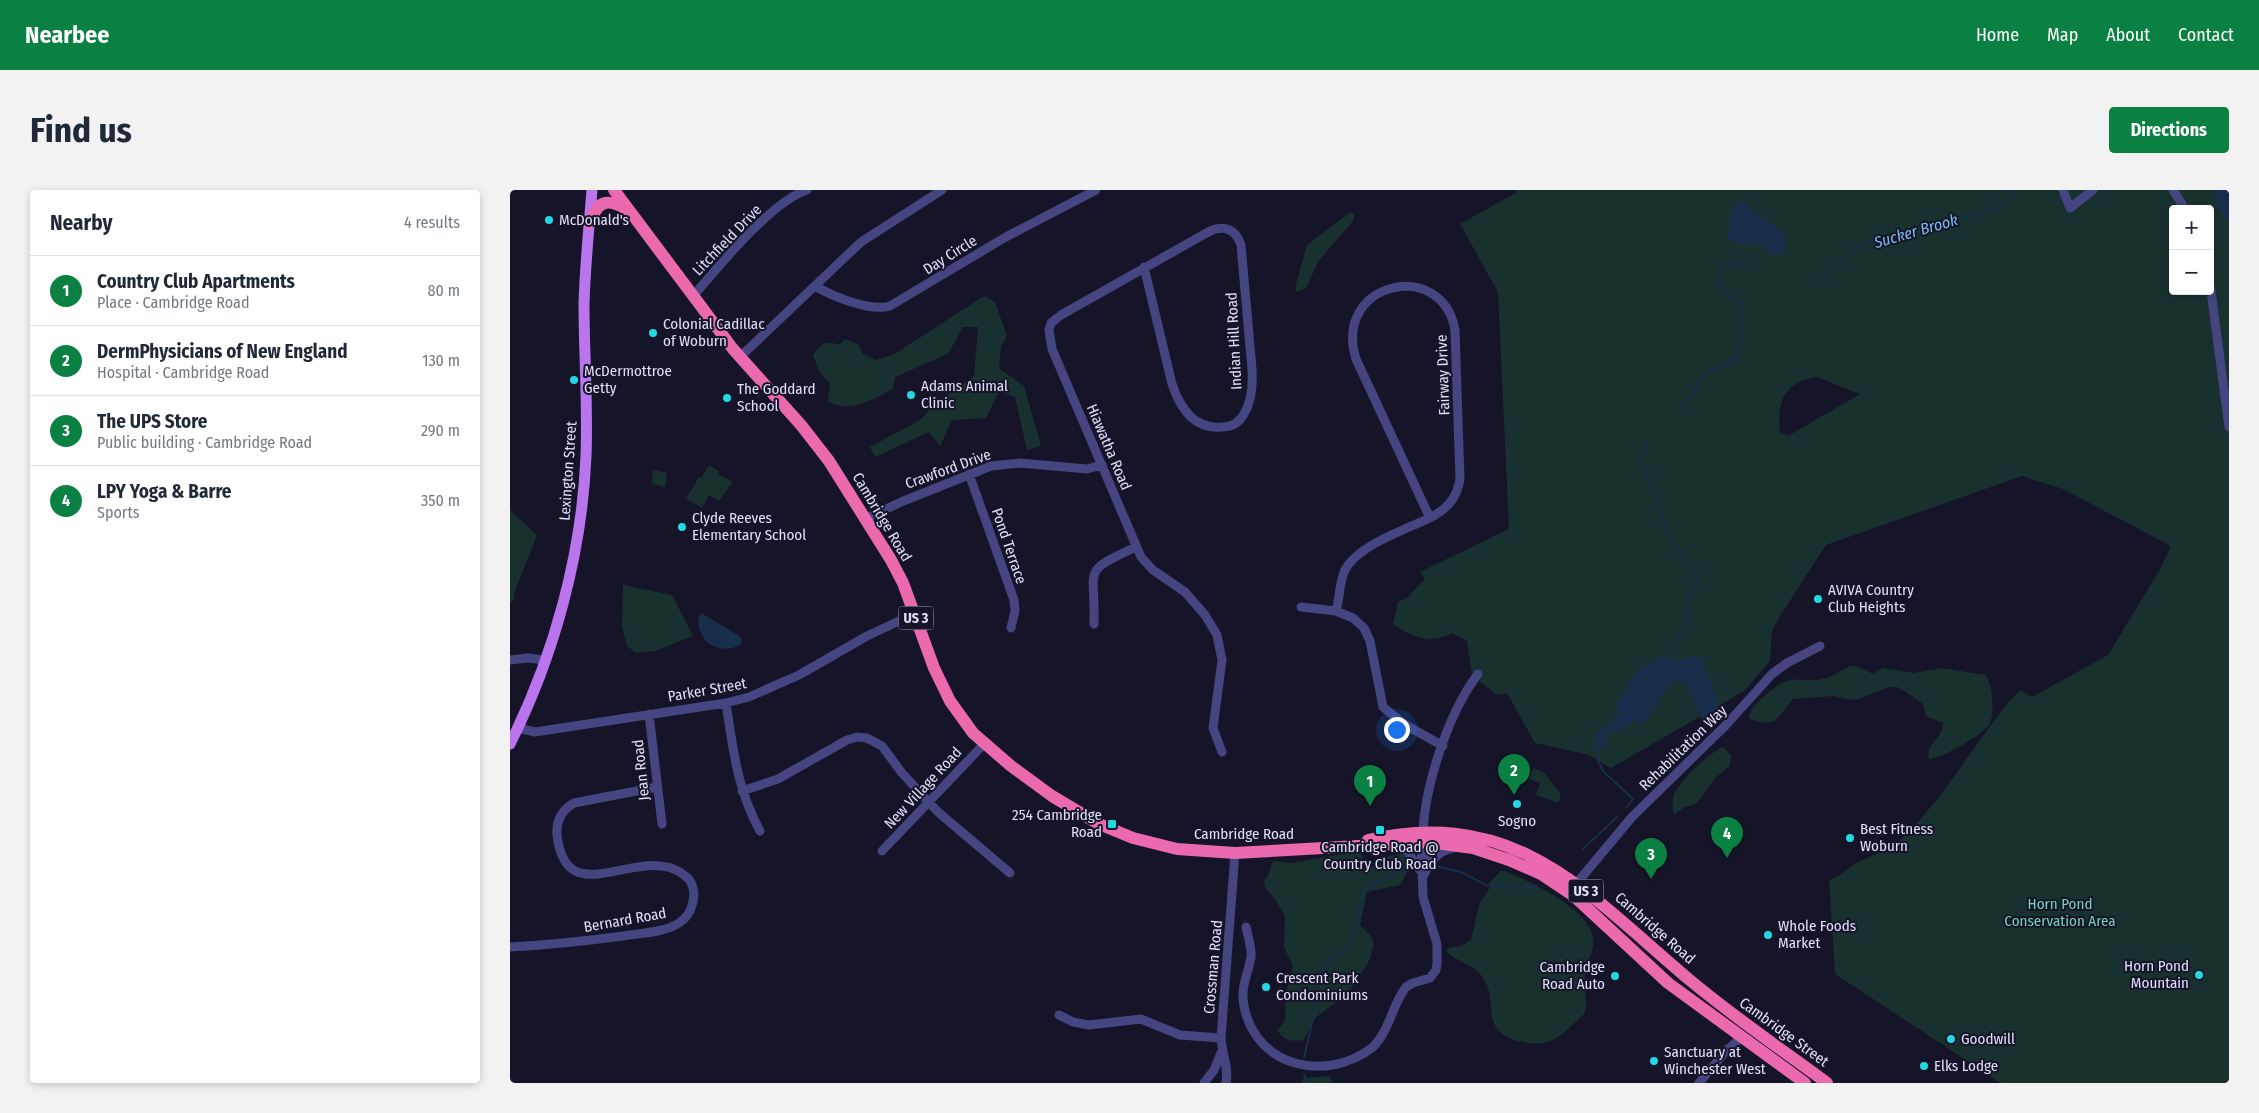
<!DOCTYPE html>
<meta charset="utf-8">
<style>
:root{--surface:#fff;--page:#f2f2f3;--text:#1f2937;--muted:#747a83;--line:#e0e1e3;--accent:#0b8043}
body{margin:0;font-family:"Fira Sans Condensed",sans-serif;background:var(--page);color:var(--text)}
.controls{position:absolute;right:15px;top:15px;display:grid;overflow:hidden;border-radius:5px;box-shadow:0 2px 8px #0003}
.controls button{width:45px;height:45px;display:grid;place-items:center;padding:0;border:0;border-bottom:1px solid var(--line);background:var(--surface);color:var(--text);font:25px sans-serif}
.you{position:absolute;left:886px;top:539px;width:18px;height:18px;margin:-12px;border:4px solid #fff;border-radius:50%;background:#1a73e8;box-shadow:0 0 0 8px #1a73e833}
.badge{display:grid;place-items:center;width:32px;height:32px;border-radius:50%;background:var(--accent);color:#fff;font-size:16px;font-weight:700}
.pin{position:absolute;translate:-50% -41px;filter:drop-shadow(0 1px 2px #0008)}
.pin::after{content:'';position:absolute;top:26px;width:18px;height:15px;background:inherit;clip-path:polygon(0 0,100% 0,50% 100%)}
.list{margin:0;padding:0;list-style:none}
h2{display:flex;justify-content:space-between;align-items:center;height:65px;margin:0;padding:0 20px;font-size:21px}
h2 small{font-size:16px;font-weight:400;color:var(--muted)}
.list li{display:grid;grid-template-columns:32px 1fr auto;gap:15px;align-items:center;box-sizing:border-box;height:70px;padding:0 20px;border-top:1px solid var(--line)}
.list b{display:block;font-size:19px;white-space:nowrap}
.list p{margin:0;font-size:16px;white-space:nowrap;color:var(--muted)}
.list em{font-size:16px;font-style:normal;color:var(--muted)}
.map{position:relative;flex:none;width:1719px;height:893px;overflow:hidden;border-radius:5px}
header{display:flex;align-items:center;gap:30px;box-sizing:border-box;height:70px;padding:0 25px;background:var(--accent);color:#fff}
header strong{font-size:24px}
nav{display:flex;gap:28px;margin-inline-start:auto;font-size:18px}
.intro{display:flex;align-items:center;justify-content:space-between;box-sizing:border-box;height:120px;padding:0 30px}
h1{margin:0;font-size:35px}
.button{padding:12px 22px;border-radius:5px;background:var(--accent);color:#fff;font-size:18px;font-weight:700}
main{display:flex;gap:30px;padding:0 30px}
aside{flex:1;background:var(--surface);border-radius:5px;box-shadow:0 2px 8px #0003}
.map>svg:first-child{display:block}
</style>
<header>
<strong>Nearbee</strong>
<nav><a>Home</a><a>Map</a><a>About</a><a>Contact</a></nav>
</header>
<div class="intro"><h1>Find us</h1><a class="button">Directions</a></div>
<main>
<aside>
<h2>Nearby<small>4 results</small></h2>
<ul class="list">
<li><span class="badge">1</span><div><b>Country Club Apartments</b><p>Place · Cambridge Road</p></div><em>80 m</em></li>
<li><span class="badge">2</span><div><b>DermPhysicians of New England</b><p>Hospital · Cambridge Road</p></div><em>130 m</em></li>
<li><span class="badge">3</span><div><b>The UPS Store</b><p>Public building · Cambridge Road</p></div><em>290 m</em></li>
<li><span class="badge">4</span><div><b>LPY Yoga &amp; Barre</b><p>Sports</p></div><em>350 m</em></li>
</ul>
</aside>
<div class="map">
<svg width="1719" height="893" viewBox="0 0 1719 893">
<rect width="100%" height="100%" fill="#161428"/>
<path fill="#18312f" fill-rule="evenodd" d="M1004 0H1719V893H1491L1325 784 1319 690C1330 686 1336 680 1345 674 1361 665 1378 661 1392 648 1436 607 1465 551 1504 506L1511 500 1522 507 1598 465 1649 381 1661 356 1553 299 1512 286 1316 355 1270 426 1262 441 1260 471 1234 501 1101 578 1079 565 1025 553 997 503 987 505 962 485 957 451 942 443C920 455 903 447 883 434L888 412 897 408 915 389 910 382 999 339 988 102 950 34 1007 2ZM1663 19H1700V101H1663ZM1307 187 1350 204 1278 246 1270 242C1267 211 1274 192 1307 187Z
M839 23H844V30L809 70 796 98 787 102 785 98 797 55Z
M474 106 485 112 497 146 491 156 489 178 514 196 531 256 517 260 505 207 489 201 476 228 442 230 430 256 419 242 365 267 360 257 410 230 429 210 464 186 468 137H453L438 164 385 187 383 199C362 210 342 223 318 212L320 194 309 181 303 165C312 154 315 150 329 155L336 149 349 155 353 164 365 170 383 165Z
M199 275 209 281 208 284 223 292 209 311 199 305 192 318 176 309 189 287 191 288Z
M143 280 157 283 155 297 142 294Z
M0 320 27 345 4 403V408L0 414Z
M113 395 162 405 183 446 145 461 126 463 117 456 112 437Z
M1341 476H1347L1363 484 1373 478 1404 483 1432 478 1475 485C1483 492 1485 525 1479 535 1475 543 1428 571 1419 569 1415 552 1434 549 1433 533L1416 526 1413 514 1396 502 1387 497H1379L1349 509 1341 510 1324 506 1283 509 1265 531 1253 533 1239 529C1238 517 1268 492 1280 490 1290 488 1302 492 1312 489 1323 487 1331 480 1341 476Z
M1213 557 1221 565 1220 576 1205 588 1187 613 1173 618 1164 625C1162 619 1162 611 1164 605 1168 592 1200 562 1213 557Z
M1023 578 1034 583 1051 604 1048 613 1026 605 1030 593 1019 589Z
M849 661 854 669 848 680 856 681C869 673 876 664 892 664L898 669 897 682 890 695 857 702 850 735 861 746 864 754 860 769 845 794 835 805 804 829 794 850C783 852 774 851 767 840L775 831 776 803 783 776 774 757 775 726 767 712 755 697 754 690 757 688 762 673 765 671 781 673Z
M991 681H995C1020 692 1081 719 1083 749 1085 762 1077 770 1075 782 1073 796 1079 811 1074 824 1050 846 1043 859 1008 851 1000 849 991 845 986 837 978 825 983 806 976 793 966 771 944 773 936 760L942 757H949L961 750 969 715 979 699 980 692Z
M819 886 823 893H791L795 888Z"/>
<path fill="#182f4c" d="M1706 0H1719V34L1706 14Z
M1229 12 1235 13 1246 24 1264 35 1273 44 1276 53 1272 64C1262 66 1258 58 1249 55 1239 53 1230 56 1220 51L1218 48 1223 18Z
M191 423 231 447 232 454C220 461 209 460 198 453 190 445 185 433 191 423Z
M1150 466 1165 470 1186 466 1191 468 1207 507 1208 518 1203 523 1207 531 1193 533C1189 523 1184 514 1180 505 1179 502 1179 499 1178 497 1163 473 1143 526 1133 532 1129 534 1126 532 1122 531L1111 541 1099 543 1096 548V556L1082 560 1086 545 1090 539 1099 536 1109 521 1106 516 1126 482Z"/>
<g fill="none" stroke-linecap="round" stroke-linejoin="round">
<path stroke="#182f4c" stroke-width="2" d="M1311 90 1344 61 1357 55 1377 47 1405 42 1450 27 1486 19 1500 11 1502 0
M1172 215 1182 206 1195 183 1226 170 1231 146 1232 118 1207 91 1212 75 1222 74 1239 76
M1137 253 1136 262 1130 269 1149 316
M1151 321 1158 345 1165 357 1174 364 1188 390 1176 415 1179 433 1157 464
M1089 558 1088 571 1093 581 1123 609 1116 618
M1073 659 1107 627
M929 677 951 682 976 695 1022 697 1027 695
M794 868 816 773 841 752 855 698 888 683 898 681
M794 884 797 893"/>
<path stroke="#454581" stroke-width="9" d="M1553 0 1560 18 1583 0
M1663 0 1675 19
M634 77 662 194C670 218 684 240 712 237 721 237 729 233 734 224 742 211 743 195 742 179L731 55C726 39 714 35 700 41L551 125 541 133 539 140 542 159 631 367 643 380 675 402 695 425 707 445 712 470 703 538 712 562
M1700 94 1719 237
M305 96C322 106 360 122 380 116L494 48 586 0
M184 105C209 76 262 11 297 0
M230 167 351 52 432 0
M459 284 504 410 505 421 501 438
M357 328 391 312 481 276 510 273 577 279 592 275
M791 417 826 421 843 428 854 438 860 451 873 517 894 534 933 556
M826 421C830 408 829 392 835 380 847 356 896 339 920 328L846 169C822 92 932 67 945 140L950 289C947 308 937 319 920 328
M584 434C586 378 569 383 626 357
M0 470 18 468 35 470
M216 513C223 559 227 599 250 641
M139 524 152 634
M8 538 25 542 216 513 239 507 289 485 357 446 404 424
M232 601 268 589 337 550 347 547 357 548 372 556 392 583 428 622 500 683
M913 642C915 594 939 522 968 484
M886 656 898 662 909 679
M372 661 474 554
M917 676 918 652
M913 687C919 673 927 661 943 658
M1066 694 1122 627 1216 535 1262 484 1277 473 1310 456
M736 737C738 747 742 758 741 767 738 785 730 797 734 816 746 878 817 893 863 857 880 840 882 815 896 797L903 793 920 788 926 780 927 774V754L913 707 911 653
M0 757C38 755 76 751 113 746 131 743 153 743 169 733 177 728 181 721 183 712 185 701 183 691 174 685 131 651 56 726 47 645 46 631 52 620 64 613L147 597
M549 825 563 832 579 835 631 829 670 845 711 848
M694 893 704 880 711 863
M716 893C719 877 712 864 711 848L725 663
M1189 893 1216 861 1232 847"/>
<path stroke="#ba74ed" stroke-width="11" d="M0 554C44 466 72 364 76 266 78 215 74 164 74 114 75 76 79 38 82 0"/>
<path stroke="#eb69ae" stroke-width="12" d="M104 0 223 159 291 235 319 271 381 370 393 393 424 478 440 511 463 543 501 576 542 606 589 634 623 648 667 659 725 663 918 652 963 658 999 670 1031 684 1064 706 1158 793 1295 893
M80 33C87 12 96 7 116 19
M858 650C1008 616 1077 704 1181 791 1224 827 1271 859 1317 893"/>
</g>
<g fill="#23d8e2" stroke="#161428" stroke-width="2">
<circle cx="39" cy="30" r="5"/>
<circle cx="143" cy="143" r="5"/>
<circle cx="64" cy="190" r="5"/>
<circle cx="401" cy="205" r="5"/>
<circle cx="217" cy="208" r="5"/>
<circle cx="172" cy="337" r="5"/>
<circle cx="1308" cy="409" r="5"/>
<circle cx="1007" cy="614" r="5"/>
<rect x="597" y="629" width="10" height="10" rx="2.5"/>
<rect x="865" y="635" width="10" height="10" rx="2.5"/>
<circle cx="1340" cy="648" r="5"/>
<circle cx="1258" cy="745" r="5"/>
<circle cx="1689" cy="785" r="5"/>
<circle cx="1105" cy="786" r="5"/>
<circle cx="756" cy="797" r="5"/>
<circle cx="1441" cy="849" r="5"/>
<circle cx="1144" cy="871" r="5"/>
<circle cx="1414" cy="876" r="5"/>
</g>
<g text-anchor="middle" dominant-baseline="central" stroke-width="4" stroke-linejoin="round" paint-order="stroke">
<g fill="#161428" stroke="#a4a2bc" stroke-width="1">
<rect x="388.5" y="416.5" width="35" height="23" rx="4"/>
<rect x="1058.5" y="689.5" width="35" height="23" rx="4"/>
</g>
<g font-size="14" font-weight="bold" fill="#e1dffb">
<text x="406" y="428">US 3</text>
<text x="1076" y="701">US 3</text>
</g>
<g font-size="15" fill="#e1dffb" stroke="#161428" text-anchor="start">
<text x="49" y="30">McDonald's</text>
<text x="153" y="134">Colonial Cadillac<tspan x="153" dy="17">of Woburn</tspan></text>
<text x="74" y="181">McDermottroe<tspan x="74" dy="17">Getty</tspan></text>
<text x="411" y="196">Adams Animal<tspan x="411" dy="17">Clinic</tspan></text>
<text x="227" y="199">The Goddard<tspan x="227" dy="17">School</tspan></text>
<text x="182" y="328">Clyde Reeves<tspan x="182" dy="17">Elementary School</tspan></text>
<text x="1318" y="400">AVIVA Country<tspan x="1318" dy="17">Club Heights</tspan></text>
<text x="592" y="625" text-anchor="end">254 Cambridge<tspan x="592" dy="17">Road</tspan></text>
<text x="1007" y="631" text-anchor="middle">Sogno</text>
<text x="1350" y="639">Best Fitness<tspan x="1350" dy="17">Woburn</tspan></text>
<text x="870" y="657" text-anchor="middle">Cambridge Road @<tspan x="870" dy="17">Country Club Road</tspan></text>
<text x="1268" y="736">Whole Foods<tspan x="1268" dy="17">Market</tspan></text>
<text x="1679" y="776" text-anchor="end">Horn Pond<tspan x="1679" dy="17">Mountain</tspan></text>
<text x="1095" y="777" text-anchor="end">Cambridge<tspan x="1095" dy="17">Road Auto</tspan></text>
<text x="766" y="788">Crescent Park<tspan x="766" dy="17">Condominiums</tspan></text>
<text x="1451" y="849">Goodwill</text>
<text x="1154" y="862">Sanctuary at<tspan x="1154" dy="17">Winchester West</tspan></text>
<text x="1424" y="876">Elks Lodge</text>
</g>
<g font-size="15" fill="#e1dffb" stroke="#161428">
<text transform="translate(217 50) rotate(-46)">Litchfield Drive</text>
<text transform="translate(440 65) rotate(-32)">Day Circle</text>
<text transform="translate(724 151) rotate(-93)">Indian Hill Road</text>
<text transform="translate(933 185) rotate(-92)">Fairway Drive</text>
<text transform="translate(599 257) rotate(67)">Hiawatha Road</text>
<text transform="translate(438 279) rotate(-20)">Crawford Drive</text>
<text transform="translate(58 281) rotate(-86)">Lexington Street</text>
<text transform="translate(372 327) rotate(59)">Cambridge Road</text>
<text transform="translate(499 356) rotate(71)">Pond Terrace</text>
<text transform="translate(197 500) rotate(-10)">Parker Street</text>
<text transform="translate(1173 558) rotate(-44)">Rehabilitation Way</text>
<text transform="translate(131 580) rotate(-96)">Jean Road</text>
<text transform="translate(413 598) rotate(-47)">New Village Road</text>
<text x="734" y="644">Cambridge Road</text>
<text transform="translate(115 730) rotate(-10)">Bernard Road</text>
<text transform="translate(1145 738) rotate(41)">Cambridge Road</text>
<text transform="translate(703 777) rotate(-85)">Crossman Road</text>
<text transform="translate(1274 842) rotate(36)">Cambridge Street</text>
</g>
<g font-size="15" fill="#73d3b6" stroke="#161428">
<text x="1550" y="714">Horn Pond<tspan x="1550" dy="17">Conservation Area</tspan></text>
</g>
<g font-size="16" font-style="italic" fill="#7abeee" stroke="#161428">
<text transform="translate(1406 41) rotate(-16)">Sucker Brook</text>
</g>
</g>
</svg>
<div class="controls">
<button>+</button>
<button>−</button>
</div>
<div class="you"></div>
<div class="pin badge" style="left:860px;top:616px">1</div>
<div class="pin badge" style="left:1004px;top:605px">2</div>
<div class="pin badge" style="left:1141px;top:689px">3</div>
<div class="pin badge" style="left:1217px;top:668px">4</div>
</div>
</main>
